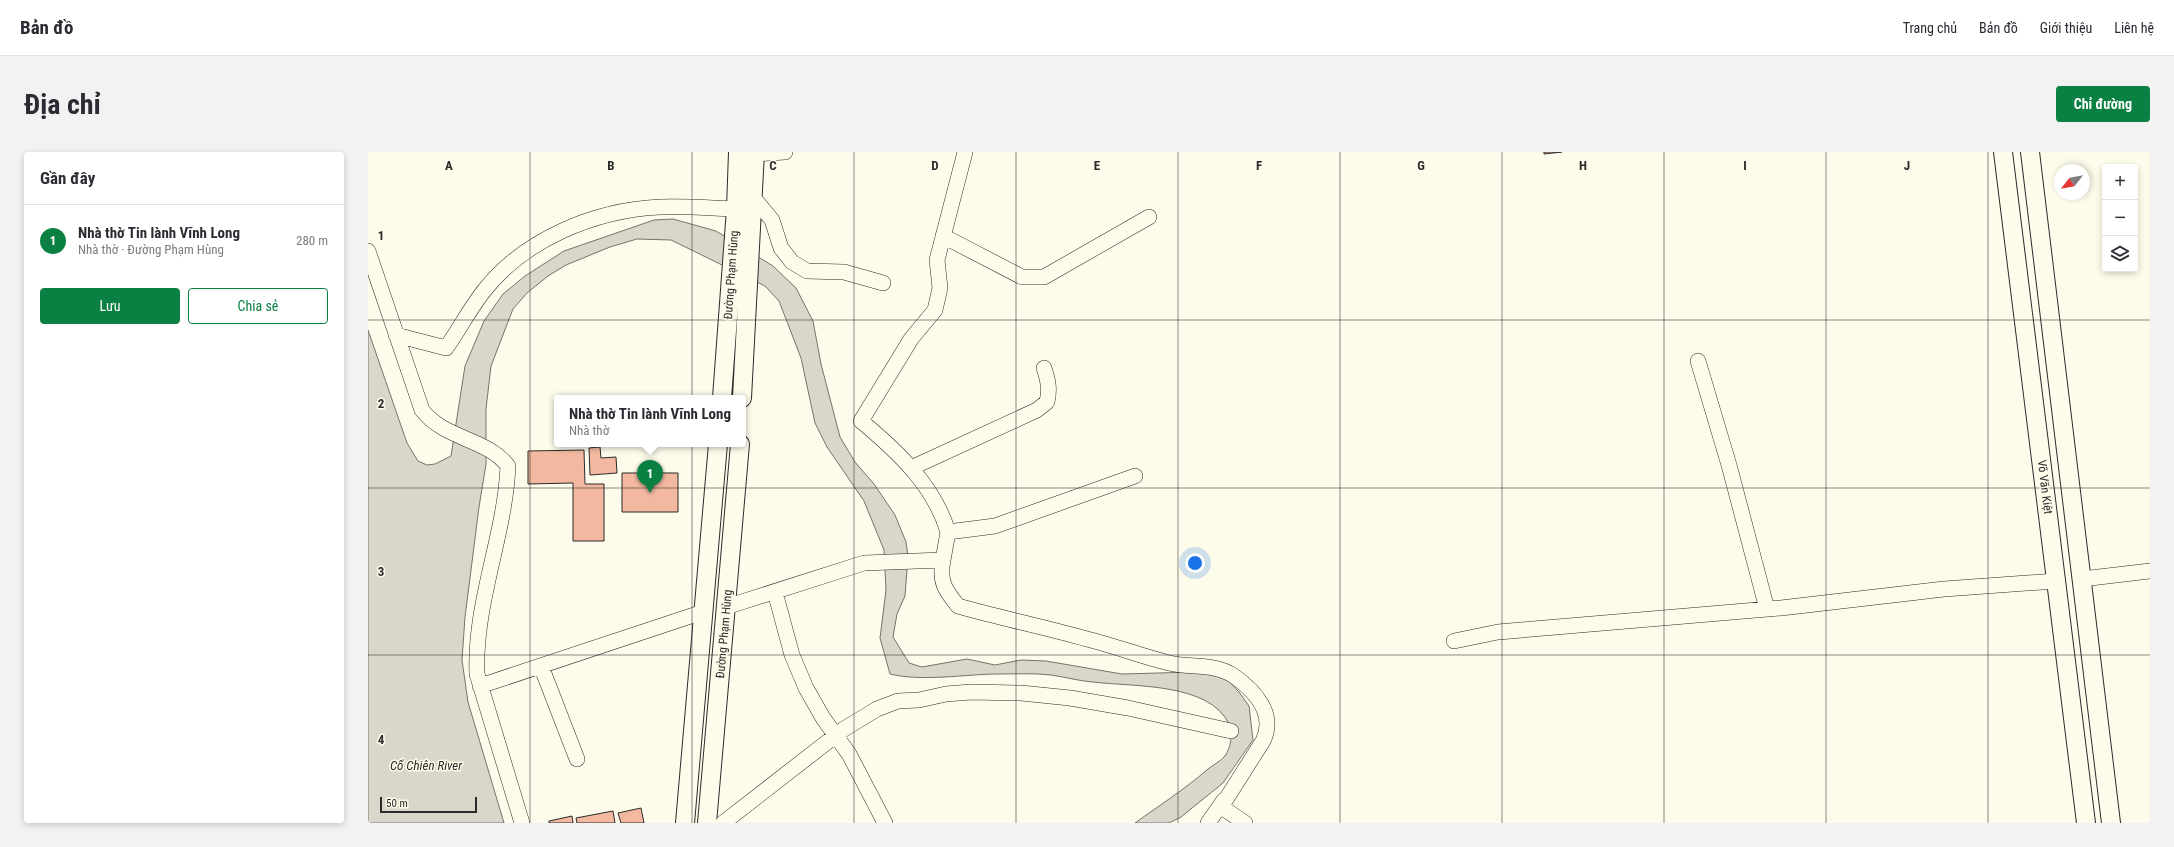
<!DOCTYPE html>
<html lang="vi">
<meta charset="utf-8">
<style>
:root{--surface:#fff;--page:#f2f2f3;--text:#2b2b33;--muted:#7c7c81;--line:#e1e1e2;--accent:#0b8043}
body{margin:0;font-family:"Roboto Condensed",sans-serif;background:var(--page);color:var(--text)}
.controls{position:absolute;right:12px;top:12px;display:grid;overflow:hidden;border-radius:4px;box-shadow:0 2px 6px #0003}
.controls button{width:36px;height:36px;display:grid;place-items:center;padding:0;border:0;border-bottom:1px solid var(--line);background:var(--surface);color:var(--text);font:20px sans-serif}
.compass{position:absolute;left:1686px;top:12px;width:36px;height:36px;border-radius:50%;background:var(--surface);box-shadow:0 2px 6px #0003;rotate:239deg}
.scale{position:absolute;left:12px;bottom:10px;width:97px;box-sizing:border-box;padding-left:4px;border:2px solid #2b2b2b;border-top:0;font-size:11px;line-height:14px;white-space:nowrap;color:#2b2b2b;-webkit-text-stroke:3px #fdfbea;paint-order:stroke}
.you{position:absolute;left:827px;top:411px;width:14px;height:14px;margin:-10px;border:3px solid #fff;border-radius:50%;background:#1a73e8;box-shadow:0 0 0 6px #1a73e833}
.badge{display:grid;place-items:center;width:26px;height:26px;border-radius:50%;background:var(--accent);color:#fff;font-size:13px;font-weight:700}
.pin{position:absolute;translate:-50% -33px;filter:drop-shadow(0 1px 2px #0008)}
.pin::after{content:'';position:absolute;top:21px;width:14px;height:12px;background:inherit;clip-path:polygon(0 0,100% 0,50% 100%)}
.popup{position:absolute;left:186px;top:243px;width:192px;height:52px;box-sizing:border-box;display:grid;place-content:center;border-radius:4px;background:var(--surface);filter:drop-shadow(0 1px 3px #0005);font-size:13px;white-space:nowrap;color:var(--muted)}
.popup b{font-size:15px;color:var(--text)}
.popup::after{content:'';position:absolute;left:50%;top:100%;margin-left:-8px;border:8px solid transparent;border-top-color:var(--surface)}
.list{margin:0;padding:0;list-style:none}
h2{display:flex;justify-content:space-between;align-items:center;height:52px;margin:0;padding:0 16px;font-size:17px}
h2 small{font-size:13px;font-weight:400;color:var(--muted)}
.list li{display:grid;grid-template-columns:26px 1fr auto;gap:12px;align-items:center;box-sizing:border-box;height:72px;padding:0 16px;border-top:1px solid var(--line)}
.list b{display:block;font-size:15px;white-space:nowrap}
.list p{margin:0;font-size:13px;white-space:nowrap;color:var(--muted)}
.list em{font-size:13px;font-style:normal;color:var(--muted)}
.actions{display:flex;gap:8px;padding:12px 16px}
.actions a{flex:1;padding:9px 0;border:1px solid var(--accent);border-radius:4px;text-align:center;font-size:14px;color:var(--accent)}
.actions .main{background:var(--accent);color:#fff}
.icon{flex:none;width:22px;height:22px;fill:none;stroke:currentColor;stroke-width:2;stroke-linecap:round;stroke-linejoin:round}
.map{position:relative;flex:none;width:1782px;height:671px;overflow:hidden;border-radius:4px}
header{display:flex;align-items:center;gap:24px;box-sizing:border-box;height:56px;padding:0 20px;background:var(--surface);border-bottom:1px solid var(--line)}
header strong{font-size:19px}
nav{display:flex;gap:22px;margin-inline-start:auto;font-size:14px}
.intro{display:flex;align-items:center;justify-content:space-between;box-sizing:border-box;height:96px;padding:0 24px}
h1{margin:0;font-size:28px}
.button{padding:10px 18px;border-radius:4px;background:var(--accent);color:#fff;font-size:14px;font-weight:700}
main{display:flex;gap:24px;padding:0 24px}
aside{flex:1;background:var(--surface);border-radius:4px;box-shadow:0 2px 6px #0003}
.map>svg:first-child{display:block}
</style>
<header>
<strong>Bản đồ</strong>
<nav><a>Trang chủ</a><a>Bản đồ</a><a>Giới thiệu</a><a>Liên hệ</a></nav>
</header>
<div class="intro"><h1>Địa chỉ</h1><a class="button">Chỉ đường</a></div>
<main>
<aside>
<h2>Gần đây<small></small></h2>
<ul class="list">
<li><span class="badge">1</span><div><b>Nhà thờ Tin lành Vĩnh Long</b><p>Nhà thờ · Đường Phạm Hùng</p></div><em>280 m</em></li>
</ul>
<div class="actions"><a class="main">Lưu</a><a>Chia sẻ</a></div>
</aside>
<div class="map">
<svg width="1782" height="671" viewBox="0 0 1782 671">
<rect width="100%" height="100%" fill="#fdfbea"/>
<path fill="#d8d7c9" stroke="#74746e" d="M305 67 348 79 405 114 428 136 445 169 453 212 472 285 487 310 506 332 527 363 538 390 540 404 537 444 529 462 525 485 541 511 554 515 599 507 627 513 653 508 678 509 754 522 828 520 858 526 871 540 881 554 885 588 855 631 813 665 801 671H767C792 653 817 637 840 617 845 613 853 609 857 604 863 595 865 582 861 572 841 530 764 535 725 530 711 529 697 525 683 523 666 521 648 522 631 522 598 522 555 530 522 522L512 486 518 438 516 398 496 349 459 295 447 271 433 206 411 149 397 134 303 88 269 87 242 95 198 113 180 124 159 141 145 157 123 214 118 257V312L111 355 97 465 94 508 100 550 136 671H0V178L39 291 50 309 59 313 67 312 83 304 97 214 116 169 135 142 157 124 196 99 286 68Z"/>
<path fill="#f2b8a0" stroke="#2b2b2b" d="M1176 0H1194L1176 2Z
M232 295 233 306 248 305 249 321 222 323 221 296Z
M216 298 217 332H236V389H205V331L160 332V299Z
M254 321H310V360H254Z
M273 656 276 671H253L250 661Z
M245 659 247 671H209L208 666Z
M204 664 205 671H181V669Z"/>
<g fill="none" stroke-linecap="round" stroke-linejoin="round">
<defs>
<path id="minor" d="M387 2 417 0
M384 44 404 68 413 96 424 110 439 119 476 120 515 131
M575 84 654 125H676L781 65
M0 99 54 258C77 288 119 286 140 314 137 384 106 451 109 522L154 671
M28 183 78 196C91 178 101 158 115 140 156 87 227 58 292 55 317 54 343 56 368 57
M1330 209 1361 313 1399 457
M543 316 669 258 679 250C682 237 680 228 676 216
M580 380C566 333 529 299 493 269L543 187 567 158 572 136 569 108 597 0
M575 408C571 430 577 438 590 454 633 466 676 475 719 487 747 494 773 504 801 511 822 516 847 511 866 524 887 539 908 562 895 589L855 652V656L877 671
M1714 427 1782 419
M407 440 424 503 438 536 455 566 481 602 517 671
M358 455 496 411 575 408 580 380 627 374 767 324
M1086 489 1130 480 1413 456 1576 437 1688 429
M173 514 209 607
M112 534 335 460
M355 671 476 577 509 557 530 549 551 548 578 542 603 540 653 541 702 546 760 556 863 579
M840 671 856 648"/>
<path id="major" d="M1635 0 1718 671
M1662 0 1743 671
M354 246 368 57 370 0
M374 246 387 0
M317 671 350 292
M339 671 372 292"/>
</defs>
<use href="#minor" stroke="#2b2b2b" stroke-width="16"/>
<use href="#major" stroke="#2b2b2b" stroke-width="20"/>
<use href="#minor" stroke="#fdfbea" stroke-width="15"/>
<use href="#major" stroke="#fdfbea" stroke-width="18"/>
</g>
<path fill="none" stroke="#2b2b2b" stroke-width="1" stroke-opacity="0.55" d="M162 0V671M324 0V671M486 0V671M648 0V671M810 0V671M972 0V671M1134 0V671M1296 0V671M1458 0V671M1620 0V671M0 168H1782M0 336H1782M0 503H1782"/>
<g text-anchor="middle" dominant-baseline="central" stroke-width="3" stroke-linejoin="round" paint-order="stroke">
<g font-size="12" fill="#2b2b2b" stroke="#fdfbea">
<text transform="translate(363 123) rotate(-86)">Đường Phạm Hùng</text>
<text transform="translate(1677 335) rotate(83)">Võ Văn Kiệt</text>
<text transform="translate(356 482) rotate(-85)">Đường Phạm Hùng</text>
</g>
<g font-size="13" font-style="italic" fill="#2b2b2b" stroke="#fdfbea">
<text x="58" y="613">Cổ Chiên River</text>
</g>
</g>
<g font-size="13" text-anchor="middle" font-weight="bold" fill="#2b2b2b" stroke="#fdfbea" stroke-width="3" stroke-linejoin="round" paint-order="stroke">
<text x="81" y="18">A</text>
<text x="243" y="18">B</text>
<text x="405" y="18">C</text>
<text x="567" y="18">D</text>
<text x="729" y="18">E</text>
<text x="891" y="18">F</text>
<text x="1053" y="18">G</text>
<text x="1215" y="18">H</text>
<text x="1377" y="18">I</text>
<text x="1539" y="18">J</text>
<text x="13" y="88">1</text>
<text x="13" y="256">2</text>
<text x="13" y="424">3</text>
<text x="13" y="592">4</text>
</g>
</svg>
<div class="controls">
<button>+</button>
<button>−</button>
<button><svg class="icon" aria-label="layers" viewBox="0 0 24 24"><path d="M12 4l9 5-9 5-9-5zM3 14l9 5 9-5"/></svg></button>
</div>
<svg class="compass" viewBox="-18 -18 36 36"><path d="M0-13l5 13h-10z" fill="#e53935"/><path d="M0 13l5-13h-10z" fill="#7c7c81"/></svg>
<div class="scale">50 m</div>
<div class="you"></div>
<div class="pin badge" style="left:282px;top:341px">1</div>
<div class="popup"><b>Nhà thờ Tin lành Vĩnh Long</b>Nhà thờ</div>
</div>
</main>
